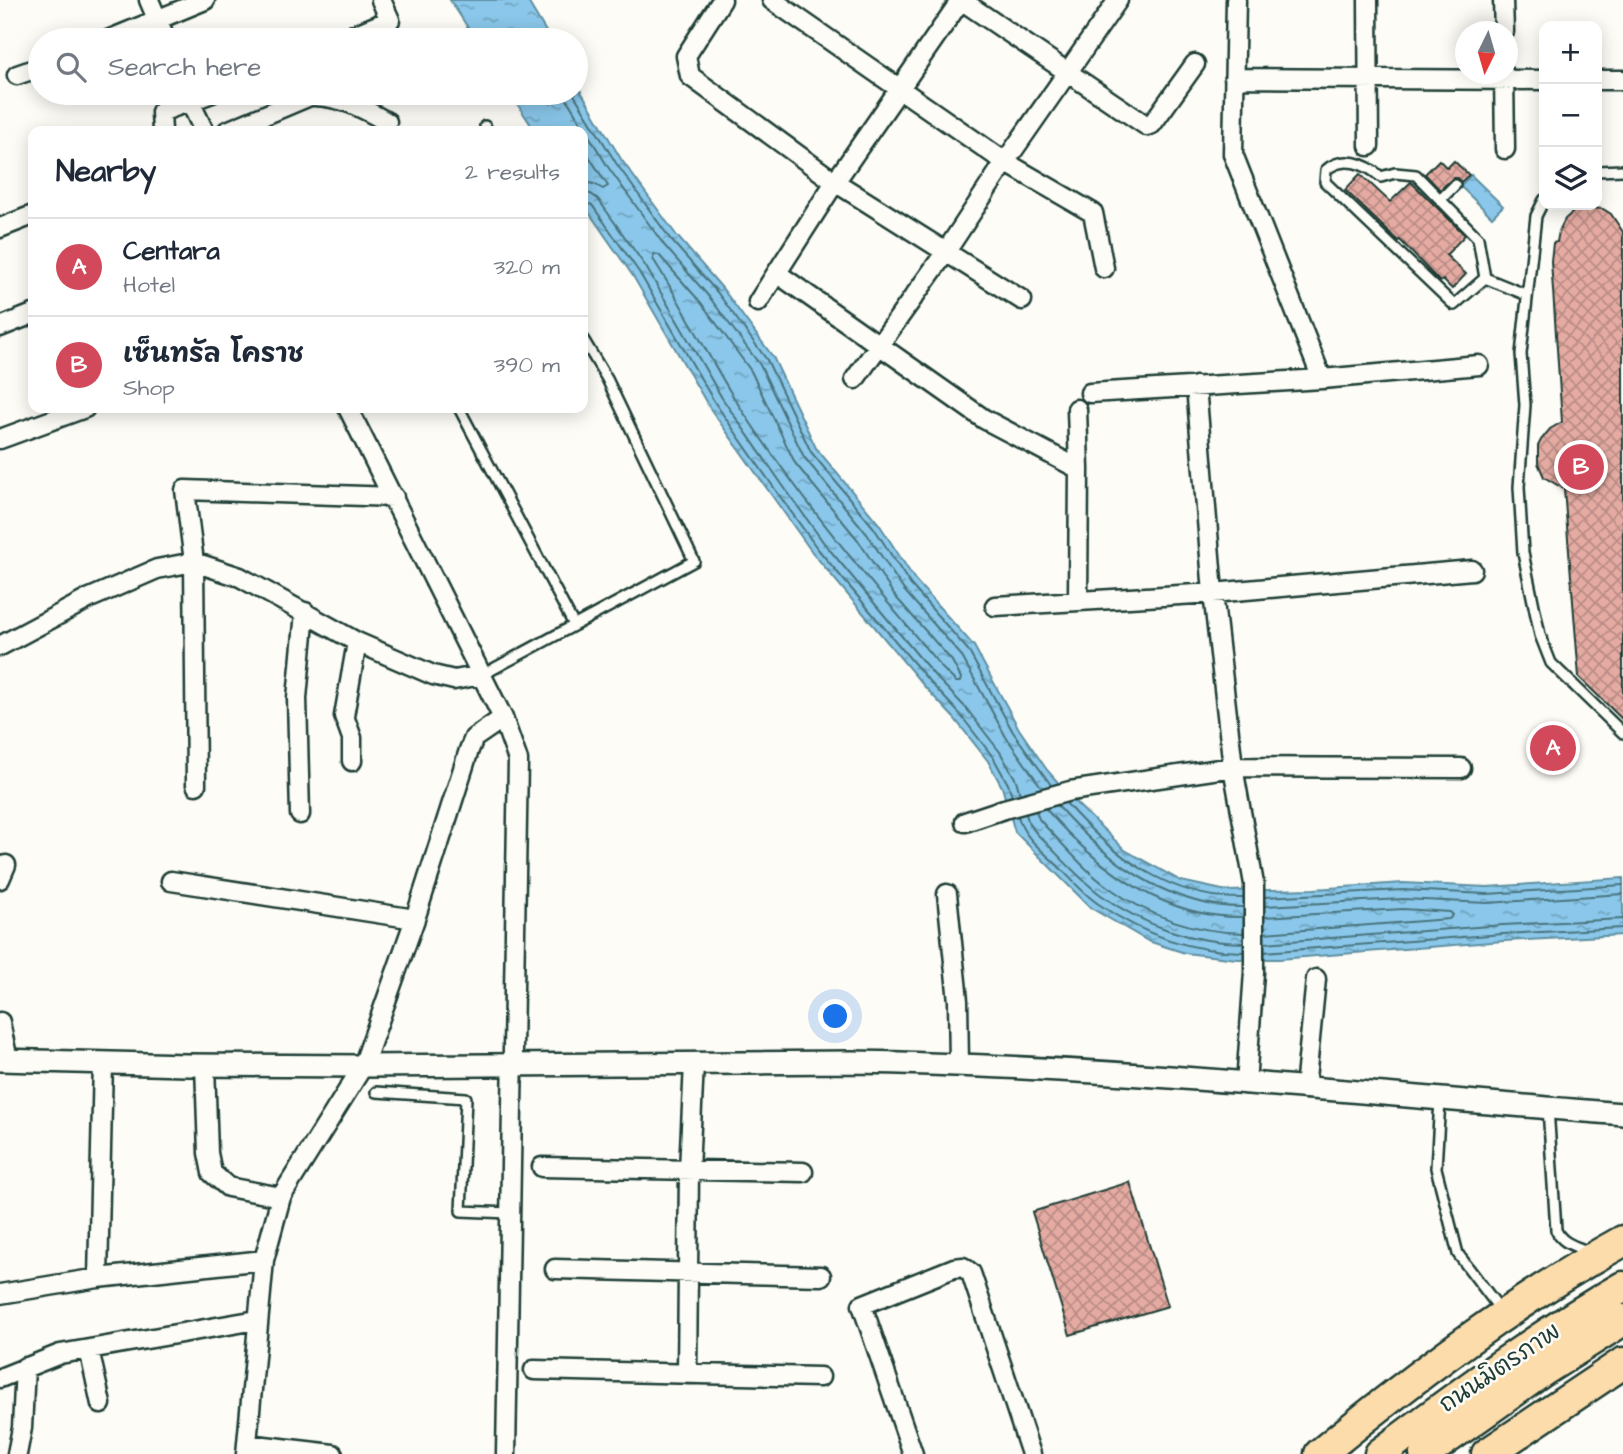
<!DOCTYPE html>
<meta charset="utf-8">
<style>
:root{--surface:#fff;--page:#f2f2f3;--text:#1f2937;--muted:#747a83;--line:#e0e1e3;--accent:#d1495b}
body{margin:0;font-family:"Architects Daughter","Playpen Sans Thai",sans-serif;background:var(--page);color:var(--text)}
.controls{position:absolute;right:21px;top:21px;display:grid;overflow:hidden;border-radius:14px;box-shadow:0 4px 18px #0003}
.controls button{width:63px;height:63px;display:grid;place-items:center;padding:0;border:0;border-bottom:2px solid var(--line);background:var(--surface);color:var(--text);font:35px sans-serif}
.compass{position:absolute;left:1455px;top:21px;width:63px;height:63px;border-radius:50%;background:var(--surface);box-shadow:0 4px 18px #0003;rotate:185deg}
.you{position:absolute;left:836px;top:1017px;width:24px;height:24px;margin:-18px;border:5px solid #fff;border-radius:50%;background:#1a73e8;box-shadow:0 0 0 10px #1a73e833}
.badge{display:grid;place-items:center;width:46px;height:46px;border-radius:50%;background:var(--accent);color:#fff;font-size:23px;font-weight:700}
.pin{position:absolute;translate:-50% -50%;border:4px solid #fff;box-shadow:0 2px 7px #0006}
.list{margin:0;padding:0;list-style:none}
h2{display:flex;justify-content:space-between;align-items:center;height:91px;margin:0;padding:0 28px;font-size:30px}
h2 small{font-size:23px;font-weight:400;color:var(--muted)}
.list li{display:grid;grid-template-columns:46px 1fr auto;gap:21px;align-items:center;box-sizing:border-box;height:98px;padding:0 28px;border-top:2px solid var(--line)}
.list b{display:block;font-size:26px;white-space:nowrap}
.list p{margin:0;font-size:23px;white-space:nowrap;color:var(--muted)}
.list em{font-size:23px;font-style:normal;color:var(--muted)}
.icon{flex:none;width:38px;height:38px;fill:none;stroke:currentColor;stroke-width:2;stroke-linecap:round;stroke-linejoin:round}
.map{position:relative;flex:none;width:1623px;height:1454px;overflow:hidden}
.search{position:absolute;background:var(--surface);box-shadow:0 4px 18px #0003;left:28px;top:28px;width:560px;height:77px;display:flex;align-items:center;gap:18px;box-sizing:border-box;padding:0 24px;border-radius:38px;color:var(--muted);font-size:26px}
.panel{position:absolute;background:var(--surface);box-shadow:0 4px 18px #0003;left:28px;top:126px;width:560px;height:287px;border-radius:14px}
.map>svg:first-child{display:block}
</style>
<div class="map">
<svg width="1623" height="1454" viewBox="0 0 1623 1454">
<defs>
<pattern id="water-ripples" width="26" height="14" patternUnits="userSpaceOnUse" patternTransform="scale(1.75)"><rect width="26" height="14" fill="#8ac7ea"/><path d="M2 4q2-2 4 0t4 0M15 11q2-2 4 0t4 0" fill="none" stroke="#70a3be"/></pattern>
<pattern id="building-cross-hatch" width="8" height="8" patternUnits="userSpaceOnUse" patternTransform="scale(1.75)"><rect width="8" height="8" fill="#e5aba2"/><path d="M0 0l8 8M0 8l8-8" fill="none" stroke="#b98c85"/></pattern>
</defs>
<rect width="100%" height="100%" fill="#fdfcf7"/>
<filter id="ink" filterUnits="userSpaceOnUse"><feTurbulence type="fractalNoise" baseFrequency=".0143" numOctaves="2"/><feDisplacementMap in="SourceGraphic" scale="14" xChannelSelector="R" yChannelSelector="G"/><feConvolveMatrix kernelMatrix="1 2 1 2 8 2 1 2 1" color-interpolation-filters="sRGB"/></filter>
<g filter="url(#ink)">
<path fill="url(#water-ripples)" stroke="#5f90a1" stroke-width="2" d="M450 0H527L551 40H476Z
M576 83 621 159 677 236 722 288 773 357 816 448 879 524 915 580 974 646 1019 729 1047 770 1076 803 1125 850 1181 881 1227 891 1314 889 1403 883 1487 887 1623 878V935L1504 941 1279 959H1237L1185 953 1148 941 1091 908 1015 832 1002 787 988 761 954 718 924 686 812 552 709 407 633 276 583 204V131H535L510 93H576Z
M1471 175 1503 206 1492 217 1460 186Z"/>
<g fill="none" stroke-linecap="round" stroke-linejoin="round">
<path stroke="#4a747d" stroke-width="2" d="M563 93 608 167 664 245 710 298 760 365 804 457 867 534 903 589 961 655 1006 737 1042 788
M573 93 616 163 671 240 717 292 767 360 811 452 874 528 910 584 968 650 1013 732 1051 785
M583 147 608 186 603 189 594 184 583 182
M583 193 591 194 598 199 646 267 722 398 786 490 824 543 935 676 966 708 1000 752 1016 780 1020 794
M583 202 592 205 639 272 715 403 779 495 817 548 929 681 959 713 993 757 1008 784 1012 796
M654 254 659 255 702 304 751 371 795 463 858 540 894 595 952 661 961 678 960 682H956L943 669C868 579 793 491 731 393 704 349 681 302 653 259Z
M1066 803C1111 855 1172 900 1244 898
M1057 805C1105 860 1167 908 1244 907
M1046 809C1096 867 1162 919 1244 917
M1036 811 1039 819 1046 827C1066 847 1085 871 1108 887 1148 916 1194 932 1244 933
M1026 814 1029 824 1038 835C1058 854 1078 878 1101 895 1142 925 1193 943 1244 943
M1018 816C1023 836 1039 848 1054 862 1068 875 1081 892 1097 903 1140 933 1190 952 1244 952
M1264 897 1403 890 1487 894 1623 885
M1264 906 1403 899 1487 903 1623 894
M1264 917 1403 909 1450 912 1453 915 1449 919 1264 933
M1264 943 1503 925 1623 919
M1264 952 1503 934 1623 928"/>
</g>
<path fill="url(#building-cross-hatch)" stroke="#1f3d34" stroke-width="2" d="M1439 160 1447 168 1454 161 1469 175 1461 182 1457 178H1453L1440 190 1425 174Z
M1360 174 1390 202 1411 182 1465 235 1446 255 1466 274 1452 289 1443 280 1440 282 1400 240 1398 241 1345 190Z
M1590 208 1603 209 1611 214 1623 232V720L1579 677 1564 489 1544 477 1538 463V446L1541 440 1550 429 1562 422 1551 261 1553 243 1557 242 1559 231 1565 219 1573 212Z
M1130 1182 1168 1306 1070 1335 1032 1212Z"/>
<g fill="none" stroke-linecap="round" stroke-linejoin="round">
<defs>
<path id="service" d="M485 126 488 131
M1597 171 1623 170
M1441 199 1455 185
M1544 200 1536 216 1521 354 1525 405 1519 487 1523 553 1540 635 1551 663 1623 733
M1485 278 1478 238 1416 175 1395 173 1381 177C1365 163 1343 155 1326 170L1325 182 1454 305 1485 278 1527 295
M459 408 574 625
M482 675 694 561 607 379 583 339
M376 1092 466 1098 461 1211 510 1213
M1440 1100 1436 1168 1458 1254 1502 1312
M1548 1108 1556 1230C1562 1244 1576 1246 1589 1252"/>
<path id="minor" d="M149 0 166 40
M722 0 686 56 690 76 835 182 1022 300
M772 0 1005 162 1093 213 1104 268
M961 0 1147 126 1152 124 1195 64
M1236 0 1233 154 1322 379
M1368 0 1369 146
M1503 0 1504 32
M108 40 205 0
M341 40 390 20 381 0
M1504 74 1505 149
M17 75 40 67
M1234 78 1544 80
M1597 80H1623
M186 93 204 131
M162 131 161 112 212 93
M227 131 310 96C338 95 363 108 387 122
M0 228 33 215
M778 274 984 419 1079 469
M758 302 835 182 961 0
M0 327 33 314
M855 379 945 253 1005 162 1118 0
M1196 386 1213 593 1233 767 1254 884V972L1246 1084
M1090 393 1322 379 1479 365
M348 408 503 718 518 760 506 1454
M1077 409 1079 469 1078 600
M0 439 85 408
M995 606 1213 593 1472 570
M0 646 90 598 157 569 194 562 240 577 357 642 433 675 454 680 482 675
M352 761V738L344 716 357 642
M196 785 194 562 185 490 394 497
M300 814 297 698 305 612
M965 822 1004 809 1070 791 1233 767 1461 768
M0 879 6 865
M171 881 415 919
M947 894 958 1001 959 1063
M0 1022 8 1060
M205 1065 208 1153 212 1173 228 1187 281 1197 264 1260 246 1454
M1305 1089 1316 979
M542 1167 803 1172
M281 1197 363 1066 415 919 469 750 474 738 503 718
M555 1269 821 1276
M98 1278 103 1062
M0 1294 98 1278 264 1260
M89 1349 101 1404
M534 1370 820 1377
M687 1374 689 1170 694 1063
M0 1378 60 1354 257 1320
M247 1444 333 1454
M17 1454 22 1428 25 1367
M913 1454 862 1305 954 1268 963 1267 971 1273 1031 1454"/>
<path id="tertiary" d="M0 1060 186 1065 363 1066 852 1062C1109 1066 1366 1094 1623 1114"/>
<path id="trunk" d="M1320 1454C1414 1377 1516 1300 1623 1241
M1380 1454C1458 1395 1538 1336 1623 1287
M1425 1454 1544 1370 1623 1320
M1487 1454 1623 1363"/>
</defs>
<use href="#service" stroke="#1f3d34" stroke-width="14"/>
<use href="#minor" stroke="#1f3d34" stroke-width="23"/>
<use href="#tertiary" stroke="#1f3d34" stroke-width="26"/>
<use href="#trunk" stroke="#1f3d34" stroke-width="35"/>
<use href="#service" stroke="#fdfcf7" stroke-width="9"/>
<use href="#minor" stroke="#fdfcf7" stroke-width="18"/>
<use href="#tertiary" stroke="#fdfcf7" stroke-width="21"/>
<use href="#trunk" stroke="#fddcac" stroke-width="30"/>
</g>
</g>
<g text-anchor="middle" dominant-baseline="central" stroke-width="5" stroke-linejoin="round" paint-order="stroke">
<g font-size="24" fill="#1f3d34" stroke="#fdfcf7">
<text transform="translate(1500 1368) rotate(-34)">ถนนมิตรภาพ</text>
</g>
</g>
</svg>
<div class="controls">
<button>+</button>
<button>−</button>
<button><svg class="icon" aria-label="layers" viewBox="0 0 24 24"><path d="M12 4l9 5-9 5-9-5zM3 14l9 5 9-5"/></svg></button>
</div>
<svg class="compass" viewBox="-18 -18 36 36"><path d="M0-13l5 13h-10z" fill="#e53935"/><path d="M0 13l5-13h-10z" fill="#747a83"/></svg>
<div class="you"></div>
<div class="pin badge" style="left:1553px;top:748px">A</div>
<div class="pin badge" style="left:1581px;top:467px">B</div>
<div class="search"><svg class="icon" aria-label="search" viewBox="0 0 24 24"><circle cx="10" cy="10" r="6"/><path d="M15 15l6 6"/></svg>Search here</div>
<section class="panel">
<h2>Nearby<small>2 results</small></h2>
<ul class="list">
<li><span class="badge">A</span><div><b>Centara</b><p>Hotel</p></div><em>320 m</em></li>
<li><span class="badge">B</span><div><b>เซ็นทรัล โคราช</b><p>Shop</p></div><em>390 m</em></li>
</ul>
</section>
</div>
